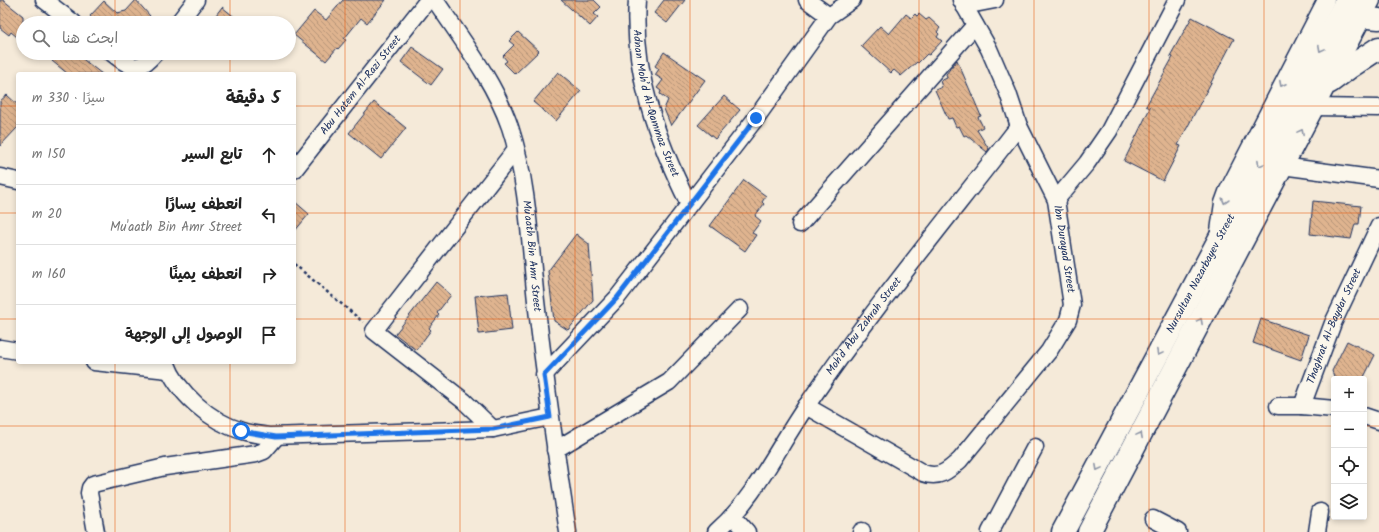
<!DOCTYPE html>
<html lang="ar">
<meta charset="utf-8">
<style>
:root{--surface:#fff;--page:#f6f6f6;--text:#222;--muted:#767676;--line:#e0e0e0}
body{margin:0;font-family:Kalam,"Playpen Sans Arabic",sans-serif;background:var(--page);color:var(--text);direction:rtl}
.controls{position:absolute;right:12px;bottom:12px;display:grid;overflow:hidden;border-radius:4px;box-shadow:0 2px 6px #0003}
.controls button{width:36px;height:36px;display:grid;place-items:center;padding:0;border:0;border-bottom:1px solid var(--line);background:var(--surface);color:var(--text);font:20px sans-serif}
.stop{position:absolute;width:12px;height:12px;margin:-9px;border:3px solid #1a73e8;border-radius:50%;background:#fff}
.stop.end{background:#1a73e8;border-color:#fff;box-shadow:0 1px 4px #0008}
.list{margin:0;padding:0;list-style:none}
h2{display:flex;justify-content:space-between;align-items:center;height:52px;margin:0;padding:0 16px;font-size:17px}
h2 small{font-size:13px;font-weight:400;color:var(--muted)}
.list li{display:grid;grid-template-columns:26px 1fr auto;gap:12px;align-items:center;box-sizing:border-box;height:60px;padding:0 16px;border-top:1px solid var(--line)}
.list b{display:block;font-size:15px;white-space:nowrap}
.list p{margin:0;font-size:13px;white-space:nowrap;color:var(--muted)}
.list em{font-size:13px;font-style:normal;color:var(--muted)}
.icon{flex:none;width:22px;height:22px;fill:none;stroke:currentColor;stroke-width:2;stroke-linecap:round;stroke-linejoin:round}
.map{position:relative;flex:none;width:1379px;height:532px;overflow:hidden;direction:ltr}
.search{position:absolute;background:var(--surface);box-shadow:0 2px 6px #0003;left:16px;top:16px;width:280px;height:44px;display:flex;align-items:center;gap:10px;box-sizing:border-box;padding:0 14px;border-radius:22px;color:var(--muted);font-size:15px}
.panel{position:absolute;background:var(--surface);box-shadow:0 2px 6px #0003;left:16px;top:72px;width:280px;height:292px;border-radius:4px;direction:rtl}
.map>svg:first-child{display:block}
</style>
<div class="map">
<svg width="1379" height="532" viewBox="0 0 1379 532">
<defs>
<pattern id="building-back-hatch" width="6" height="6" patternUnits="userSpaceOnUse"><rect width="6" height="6" fill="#dfb48f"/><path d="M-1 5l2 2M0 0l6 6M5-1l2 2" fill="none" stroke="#b49378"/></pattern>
</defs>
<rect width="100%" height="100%" fill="#f5ead9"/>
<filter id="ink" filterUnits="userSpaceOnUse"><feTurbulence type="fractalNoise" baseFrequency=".025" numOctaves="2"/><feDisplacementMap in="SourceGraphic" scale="8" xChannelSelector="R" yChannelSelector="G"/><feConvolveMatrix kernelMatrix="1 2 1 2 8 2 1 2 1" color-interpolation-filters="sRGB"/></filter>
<g filter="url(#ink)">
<path fill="url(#building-back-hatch)" stroke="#1b2f5e" d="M0 0H3L23 16V42L11 32 9 35 0 28Z
M136 0 150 16 144 23H96L90 16 104 1 117 13 126 11Z
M343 0H386L367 23 361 18 344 39 346 40 338 49 337 48 326 61 294 35 314 11 326 20Z
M561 0H594L601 7 594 14 598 17 590 26Z
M664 0H685L667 23 654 13Z
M222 7 242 23H210Z
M906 14 911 18 915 14 917 16 919 14 926 20 929 18 940 28 937 32 939 34 937 37 942 41 929 55 927 54 918 63 917 62 901 76 894 70 891 73 861 46 880 26 889 34Z
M1192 17 1234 39 1178 145 1181 146 1163 181 1124 161 1150 108 1146 106 1173 57 1170 56Z
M518 32 539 51 515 74 504 63 507 61 503 56 514 45 509 41Z
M412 47 443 69 431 85 401 62Z
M664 52 705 80 671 126 664 109 668 100 660 94 661 91 657 88 663 80 655 75 659 69 655 66Z
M58 53H75L102 74H68L52 61Z
M957 60 981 116 978 117 983 127 977 130 989 149 987 152 966 135 964 136 959 126 956 127 952 118 948 119 935 90 942 87 940 81 947 78 946 74Z
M558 72 581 91 556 121 533 102Z
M7 95 18 105V127L0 146V101Z
M724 96 740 110 715 139 698 125Z
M374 102 406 128 381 159 349 133Z
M744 180 766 196 762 202 764 204 755 216 761 221 752 233 756 235 745 251 710 226Z
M294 201 309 214 294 232Z
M1313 201 1361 206 1359 224H1355L1351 239 1310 234Z
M576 234 589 244 593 300 568 330 554 321 548 271Z
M436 282 451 295 437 313 439 315 429 328 431 330 416 350 395 334Z
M508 293 512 330 479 334 475 296Z
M1261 319 1309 335 1301 360 1253 343Z
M1347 341 1375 355 1363 379H1335L1332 371Z"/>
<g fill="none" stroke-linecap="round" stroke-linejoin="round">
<defs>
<g id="minor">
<path d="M44 0 74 23"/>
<path id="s1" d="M435 0C462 40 494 81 510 127 528 181 530 245 536 301 545 378 556 455 568 532"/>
<path id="s2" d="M637 0C632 73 657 140 689 204"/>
<path d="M807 0 829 16"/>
<path d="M964 6 995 0"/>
<path d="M178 23 196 0"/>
<path d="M112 53C130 67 138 74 155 53"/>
<path d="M1314 107 1379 108"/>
<path d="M1282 166 1379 179"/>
<path id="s3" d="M294 170 428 0"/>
<path d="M0 177 18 181"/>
<path d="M1056 200 1087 163 1109 131 1177 0"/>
<path d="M800 224 975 25"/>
<path d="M1219 231 1223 203 1227 192 1326 0"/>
<path d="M0 348 18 351"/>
<path d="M94 362 168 370"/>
<path d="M166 362C177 393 211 422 242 431 251 434 261 435 270 436L493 429 550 417"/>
<path d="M544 375 617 298 756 118 829 16 852 0"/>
<path d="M806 406 923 473C939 479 948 471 960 460L1049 351 1068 320 1072 305 1056 200 1019 126 1008 93 989 49 961 0"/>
<path d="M1278 406H1302L1334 409"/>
<path id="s4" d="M1302 406 1333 323 1379 226"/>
<path d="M1364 416 1379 421"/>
<path d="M493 429 464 401 374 331 516 149"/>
<path d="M555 450 669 382 740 309"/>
<path d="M733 516 747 532"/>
<path d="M1153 519 1178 532"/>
<path d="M96 532 89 493 90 488 93 484 165 467 256 454 264 451 276 437"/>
<path id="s5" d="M716 532C756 497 777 448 807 405 873 308 948 218 1019 126"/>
<path d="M861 532 862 531"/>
<path d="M990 532 1035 447"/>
<path d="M1317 532 1320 512"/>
</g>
<path id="tertiary" d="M1345 16 1379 19"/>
<g id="secondary">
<path d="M1330 82 1350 67 1379 48"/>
<path id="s6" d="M1063 532 1347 0"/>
<path d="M1089 532 1369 0"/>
</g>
</defs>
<use href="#minor" stroke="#1b2f5e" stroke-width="19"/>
<use href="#tertiary" stroke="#1b2f5e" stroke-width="23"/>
<use href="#secondary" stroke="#1b2f5e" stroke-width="25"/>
<path stroke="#1b2f5e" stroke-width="2.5" stroke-dasharray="3 3" stroke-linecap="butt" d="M294 264 363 322"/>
<use href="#minor" stroke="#fbf7ec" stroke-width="16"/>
<use href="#tertiary" stroke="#fbf7ec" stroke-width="20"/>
<use href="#secondary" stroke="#fbf7ec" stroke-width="22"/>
</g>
<defs><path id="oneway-chevron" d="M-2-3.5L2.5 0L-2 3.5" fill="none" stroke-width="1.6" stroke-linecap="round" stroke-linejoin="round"/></defs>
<g stroke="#8b93a5">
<use href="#oneway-chevron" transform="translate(1321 49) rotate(118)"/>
<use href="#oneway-chevron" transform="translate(1282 84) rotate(117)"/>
<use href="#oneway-chevron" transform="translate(1301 132) rotate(-62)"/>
<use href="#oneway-chevron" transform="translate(1260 164) rotate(118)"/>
<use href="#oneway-chevron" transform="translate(1225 201) rotate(106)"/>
<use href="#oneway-chevron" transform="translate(1200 321) rotate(-62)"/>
<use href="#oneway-chevron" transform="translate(1159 353) rotate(118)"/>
<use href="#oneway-chevron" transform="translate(1140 435) rotate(-62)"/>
<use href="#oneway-chevron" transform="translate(1098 468) rotate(118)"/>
</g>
</g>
<g fill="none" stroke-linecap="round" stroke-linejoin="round" filter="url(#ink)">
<path stroke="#1a73e8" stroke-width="5" d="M241 431 276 437 493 429 550 417 544 375 617 298 756 118"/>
</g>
<path fill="none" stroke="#e8590c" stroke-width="1" stroke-opacity="0.55" d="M115 0V23M230 0V23M345 0V532M460 0V532M575 0V532M690 0V532M804 0V532M919 0V532M1034 0V532M1149 0V532M1264 0V532M115 53V74M230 53V74M0 106H18M294 106H1379M0 213H18M294 213H1379M0 319H18M294 319H1379M115 362V532M230 362V532M0 426H1334M1364 426H1379"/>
<g text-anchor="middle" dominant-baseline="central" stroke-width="3" stroke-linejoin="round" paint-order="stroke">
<g font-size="11" fill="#1b2f5e" stroke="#fbf7ec">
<text stroke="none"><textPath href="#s3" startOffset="108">Abu Hatem Al-Razi Street</textPath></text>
<text stroke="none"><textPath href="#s2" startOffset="106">Adnan Moh’d Al-Qammaz Street</textPath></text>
<text transform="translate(1064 249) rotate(81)">Ibn Durayad Street</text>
<text stroke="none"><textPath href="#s1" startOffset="279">Mu'aath Bin Amr Street</textPath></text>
<text stroke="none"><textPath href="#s6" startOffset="293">Nursultan Nazarbayev Street</textPath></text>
<text stroke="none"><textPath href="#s4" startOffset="86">Thaghrat Al-Baydar Street</textPath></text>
<text stroke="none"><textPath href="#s5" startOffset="254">Moh'd Abu Zahrah Street</textPath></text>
</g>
</g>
</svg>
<div class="controls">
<button>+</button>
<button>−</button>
<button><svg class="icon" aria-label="locate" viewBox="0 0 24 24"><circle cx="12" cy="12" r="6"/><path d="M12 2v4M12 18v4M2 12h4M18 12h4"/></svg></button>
<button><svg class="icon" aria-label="layers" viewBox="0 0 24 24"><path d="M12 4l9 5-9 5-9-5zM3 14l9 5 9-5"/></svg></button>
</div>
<div class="stop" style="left:241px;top:431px"></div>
<div class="stop end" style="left:756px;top:118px"></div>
<div class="search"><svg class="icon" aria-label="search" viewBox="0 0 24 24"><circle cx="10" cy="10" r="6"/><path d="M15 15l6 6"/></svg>ابحث هنا</div>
<section class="panel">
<h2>5 دقيقة<small>سيرًا · 330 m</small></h2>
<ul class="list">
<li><svg class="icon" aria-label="ahead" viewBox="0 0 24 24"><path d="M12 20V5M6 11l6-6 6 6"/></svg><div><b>تابع السير</b></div><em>150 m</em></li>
<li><svg class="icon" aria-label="left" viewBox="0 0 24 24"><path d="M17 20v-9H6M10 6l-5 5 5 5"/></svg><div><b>انعطف يسارًا</b><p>Mu'aath Bin Amr Street</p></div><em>20 m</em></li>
<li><svg class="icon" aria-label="right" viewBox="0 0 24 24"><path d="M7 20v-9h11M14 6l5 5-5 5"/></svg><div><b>انعطف يمينًا</b></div><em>160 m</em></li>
<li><svg class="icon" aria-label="arrive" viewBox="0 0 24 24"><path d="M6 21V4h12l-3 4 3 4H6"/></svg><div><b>الوصول إلى الوجهة</b></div></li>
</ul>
</section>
</div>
